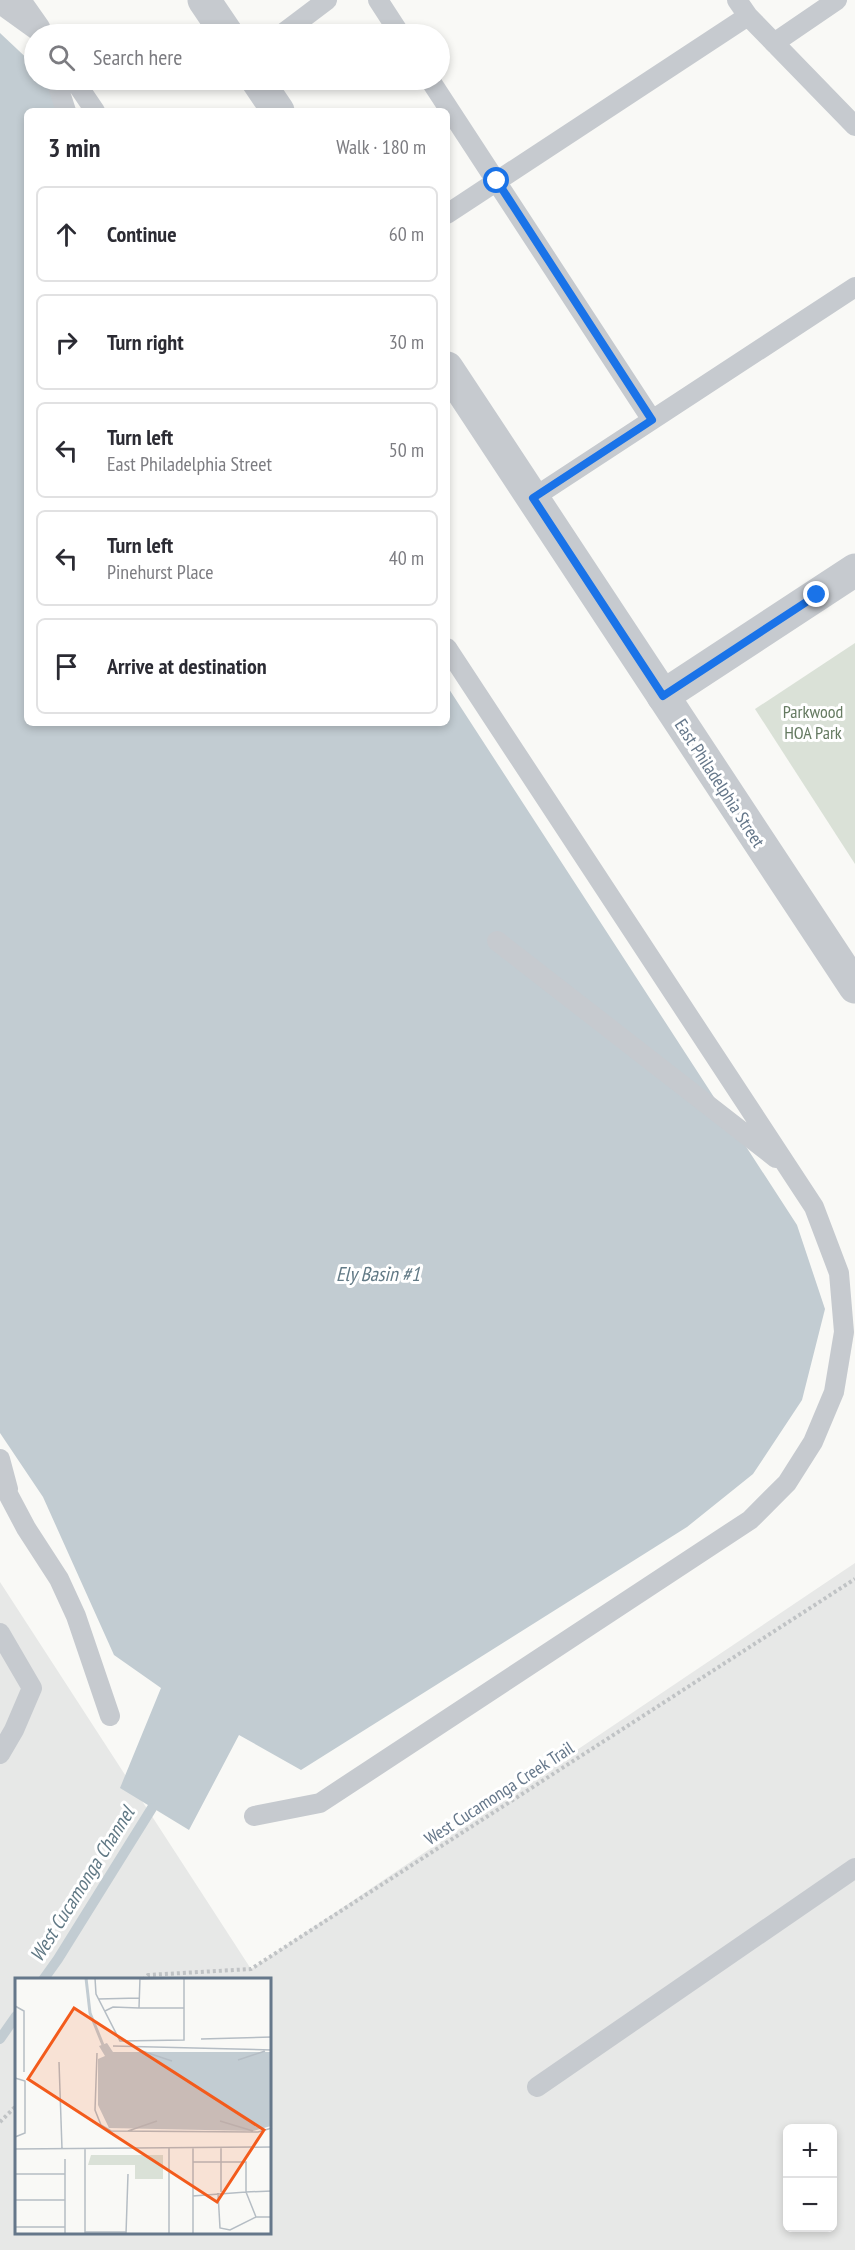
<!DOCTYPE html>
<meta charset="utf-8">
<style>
:root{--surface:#fff;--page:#f7f7f7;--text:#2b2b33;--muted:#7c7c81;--line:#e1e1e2}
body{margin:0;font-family:"PT Sans Narrow",sans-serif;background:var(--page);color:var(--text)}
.controls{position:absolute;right:18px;bottom:18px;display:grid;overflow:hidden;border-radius:9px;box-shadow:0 3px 9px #0003}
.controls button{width:54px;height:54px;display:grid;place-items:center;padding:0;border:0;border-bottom:2px solid var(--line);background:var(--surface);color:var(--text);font:30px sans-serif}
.stop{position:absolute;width:18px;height:18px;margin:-14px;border:4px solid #1a73e8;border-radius:50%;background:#fff}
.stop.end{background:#1a73e8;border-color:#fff;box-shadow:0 2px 6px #0008}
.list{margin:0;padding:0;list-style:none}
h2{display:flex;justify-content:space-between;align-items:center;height:78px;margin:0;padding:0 24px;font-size:26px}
h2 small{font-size:20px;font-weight:400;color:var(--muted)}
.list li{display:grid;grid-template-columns:39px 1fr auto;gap:18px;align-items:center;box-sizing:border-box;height:96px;margin:0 12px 12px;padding:0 12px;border:2px solid var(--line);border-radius:9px}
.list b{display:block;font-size:22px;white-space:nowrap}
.list p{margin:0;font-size:20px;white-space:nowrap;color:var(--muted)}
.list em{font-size:20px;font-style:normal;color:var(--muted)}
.icon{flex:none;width:33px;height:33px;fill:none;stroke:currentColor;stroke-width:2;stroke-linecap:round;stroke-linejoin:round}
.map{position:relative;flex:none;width:855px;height:2250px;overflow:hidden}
.search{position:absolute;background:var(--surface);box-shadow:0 3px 9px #0003;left:24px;top:24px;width:426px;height:66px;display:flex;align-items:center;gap:15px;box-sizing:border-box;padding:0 21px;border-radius:33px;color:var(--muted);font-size:22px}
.panel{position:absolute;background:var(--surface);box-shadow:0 3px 9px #0003;left:24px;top:108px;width:426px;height:618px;border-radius:9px}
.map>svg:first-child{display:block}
</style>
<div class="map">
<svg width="855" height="2250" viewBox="0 0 855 2250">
<rect width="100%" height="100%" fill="#f9f9f6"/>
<path fill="#e7e8e7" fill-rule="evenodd" d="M855 1563V2250H0V1582L251 1969ZM16 1980H270V2234H16ZM788 2128H832V2228H788Z"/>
<path fill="#dae1d7" d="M855 643V864L755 709Z"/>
<path fill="#c2ccd2" d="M0 33 34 65V80H51L74 111H27V723H447V686L797 1225 825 1309 802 1400 753 1474 687 1527 301 1770 239 1735 189 1830 120 1788 161 1688 114 1655 43 1497 0 1433Z"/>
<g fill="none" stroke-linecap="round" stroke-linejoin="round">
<path stroke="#c2ccd2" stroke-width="10" d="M43 1980 58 1959 152 1808
M0 2039 16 2016"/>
<path stroke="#c0c3c5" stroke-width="4" stroke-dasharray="3 3" stroke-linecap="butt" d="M143 1980 148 1975 251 1969 855 1579
M0 2122 16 2106"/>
<path stroke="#c6cacf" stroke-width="20" d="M21 0 40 27
M378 0 400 34
M737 0 748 16 855 126
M0 4 42 34
M282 34 327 0
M774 43 837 0
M56 80 66 111
M74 80 95 111
M430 80 652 420
M447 214 748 16
M533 498 855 287
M497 941 776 1158
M0 1459 8 1489
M0 1479 26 1528 59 1579 76 1616 110 1716
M0 1633 32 1688 14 1730 0 1754
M254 1816 320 1803 750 1520 787 1483 813 1442 834 1392 844 1332 839 1273 814 1207 447 648
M537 2087 855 1868"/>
<path stroke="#c6cacf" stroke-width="33" d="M663 696 855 570"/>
<path stroke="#c6cacf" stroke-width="33" d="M204 0 227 34
M257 80 278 111
M447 368 855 987"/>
</g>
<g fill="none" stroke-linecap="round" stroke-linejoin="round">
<path stroke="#1a73e8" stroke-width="8" d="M497 181 652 420 533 498 663 696 817 595"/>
</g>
<g text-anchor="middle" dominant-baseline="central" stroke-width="6" stroke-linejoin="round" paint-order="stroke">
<g font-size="18" fill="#657a61" stroke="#fff">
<text x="813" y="711">Parkwood<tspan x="813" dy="21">HOA Park</tspan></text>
</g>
<g font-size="18" fill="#65778a" stroke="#fff">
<text transform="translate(720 783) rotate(57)">East Philadelphia Street</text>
<text transform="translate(499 1793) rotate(-33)">West Cucamonga Creek Trail</text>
</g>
<g font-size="20" font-style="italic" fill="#617985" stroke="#fff">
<text x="378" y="1274">Ely Basin #1</text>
<text transform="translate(82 1884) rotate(-58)">West Cucamonga Channel</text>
</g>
</g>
<g transform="translate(15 1978)">
<rect width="256" height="256" fill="#f9f9f6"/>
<path d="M76 177H148V201H120V187H73Z" fill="#dae1d7"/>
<path d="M92 65 98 74H256V148L238 153 94 150 83 127V81L90 78 84 68Z" fill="#c2ccd2"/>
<path fill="none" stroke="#c2ccd2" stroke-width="3" d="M71 0 75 35 88 67"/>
<path fill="none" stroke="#b5bdc4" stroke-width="1.5" d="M80 0 81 16 105 63 169 62V0L125 1M125 0 124 30H169M83 21 124 20M0 28 9 33V94M90 33 98 29 124 30M186 61 257 59M98 68 257 72M127 73 157 83M82 75 80 132 86 147 96 153 243 154 257 150M223 82 250 73M44 84 47 171M0 100 10 103V155L0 159M205 143 238 153M113 153 142 143M154 170V256M178 170V218M206 170V214M0 171 257 169M70 171V256M50 181V256M178 184H231V214L257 213M0 196H50M203 215 205 250 215 252 241 239H257M0 222H50M0 249H50M70 254H111M111 256 113 196M178 256V218L231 214 241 239"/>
<path fill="#f35b1c" fill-opacity="0.15" stroke="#f35b1c" stroke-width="3" d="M59 30 249 152 202 224 13 101Z"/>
<rect width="256" height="256" fill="none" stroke="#65778a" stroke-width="3"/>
</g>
</svg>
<div class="controls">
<button>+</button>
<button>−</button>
</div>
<div class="stop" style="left:497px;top:181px"></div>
<div class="stop end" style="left:817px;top:595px"></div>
<div class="search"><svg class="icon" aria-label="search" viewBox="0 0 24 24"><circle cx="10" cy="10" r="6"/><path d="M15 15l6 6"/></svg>Search here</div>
<section class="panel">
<h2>3 min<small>Walk · 180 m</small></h2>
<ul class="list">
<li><svg class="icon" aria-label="ahead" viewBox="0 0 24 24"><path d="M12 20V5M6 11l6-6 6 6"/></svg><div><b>Continue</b></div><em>60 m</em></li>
<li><svg class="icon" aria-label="right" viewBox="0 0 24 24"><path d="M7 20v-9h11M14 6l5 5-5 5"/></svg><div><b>Turn right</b></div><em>30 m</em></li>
<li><svg class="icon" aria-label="left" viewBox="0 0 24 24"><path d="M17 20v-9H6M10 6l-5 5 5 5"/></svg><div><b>Turn left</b><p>East Philadelphia Street</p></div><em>50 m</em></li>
<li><svg class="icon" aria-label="left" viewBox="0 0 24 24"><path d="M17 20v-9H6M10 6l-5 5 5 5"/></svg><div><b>Turn left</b><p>Pinehurst Place</p></div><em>40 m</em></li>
<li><svg class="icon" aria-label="arrive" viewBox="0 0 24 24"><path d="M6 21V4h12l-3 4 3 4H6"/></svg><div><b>Arrive at destination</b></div></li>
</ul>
</section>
</div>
